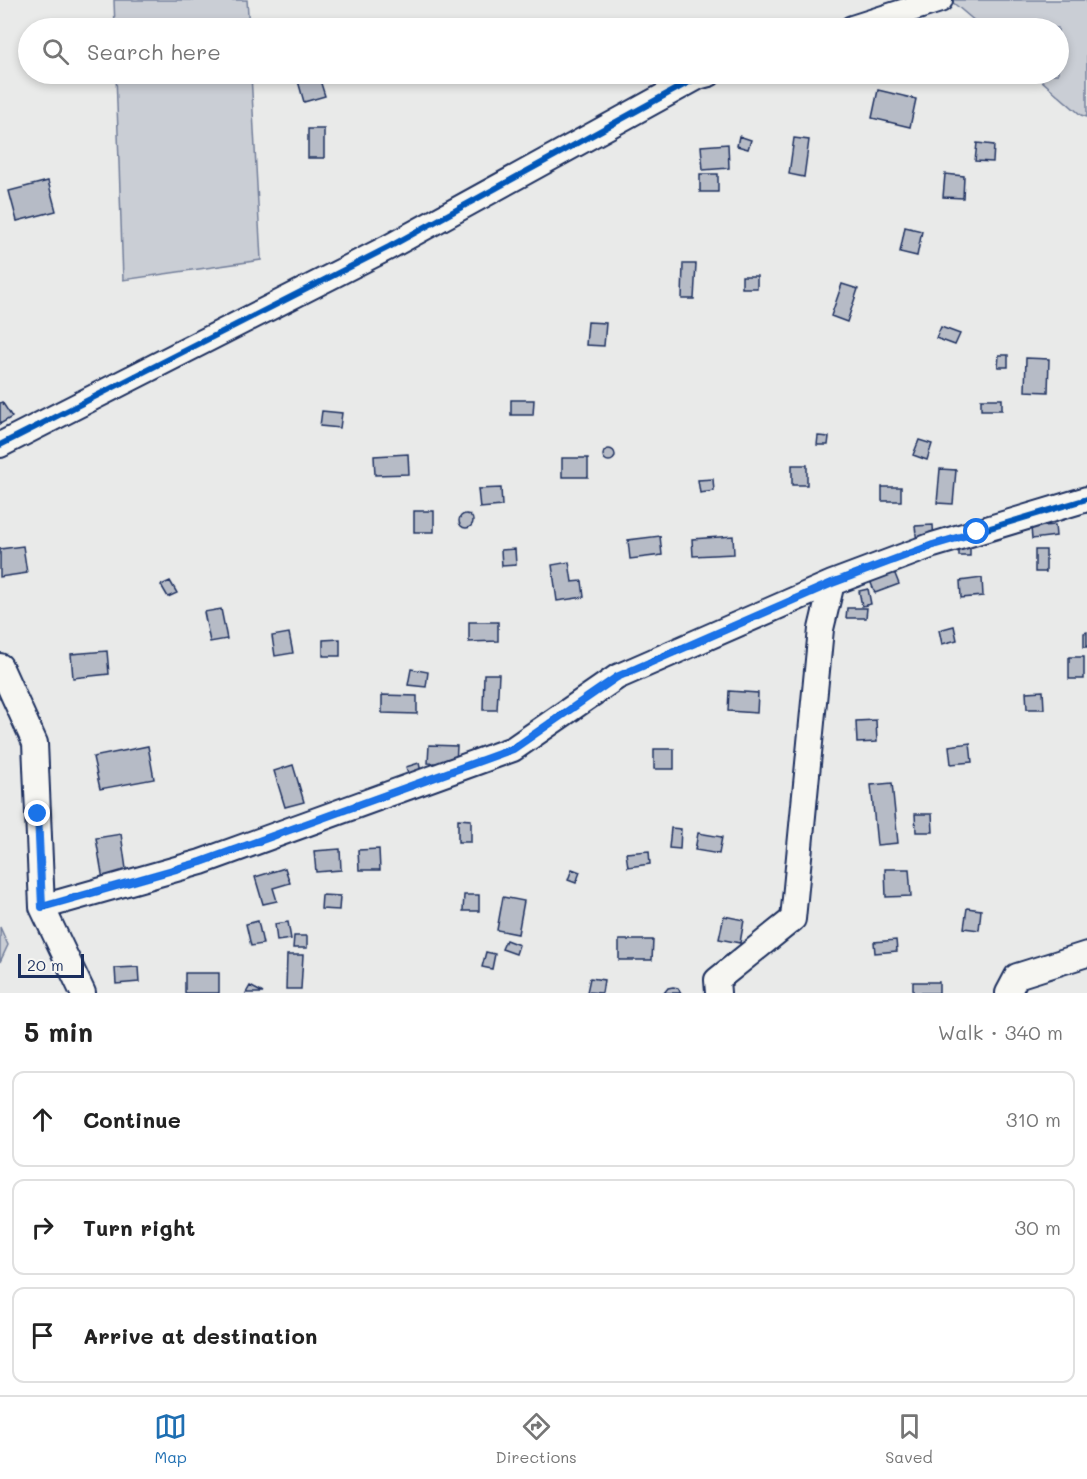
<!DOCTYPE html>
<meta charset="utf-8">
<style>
:root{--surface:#fff;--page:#f6f6f6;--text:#222;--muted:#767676;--line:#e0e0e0;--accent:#1f6fb2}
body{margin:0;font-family:Mali,sans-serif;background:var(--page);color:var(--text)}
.scale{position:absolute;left:18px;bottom:15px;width:66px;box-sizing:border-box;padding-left:6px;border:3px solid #1b2f5e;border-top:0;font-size:16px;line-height:21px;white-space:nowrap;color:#1b2f5e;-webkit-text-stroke:4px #f6f6f2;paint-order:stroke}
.stop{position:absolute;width:18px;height:18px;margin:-14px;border:4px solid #1a73e8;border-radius:50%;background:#fff}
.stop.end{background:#1a73e8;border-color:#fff;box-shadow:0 2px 6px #0008}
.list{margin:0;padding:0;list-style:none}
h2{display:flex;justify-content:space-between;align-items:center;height:78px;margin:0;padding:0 24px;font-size:26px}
h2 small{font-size:20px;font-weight:400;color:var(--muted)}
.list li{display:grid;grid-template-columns:39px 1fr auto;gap:18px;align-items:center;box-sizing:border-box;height:96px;margin:0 12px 12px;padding:0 12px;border:2px solid var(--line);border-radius:12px}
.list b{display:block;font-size:22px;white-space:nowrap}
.list em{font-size:20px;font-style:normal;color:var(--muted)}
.icon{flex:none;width:33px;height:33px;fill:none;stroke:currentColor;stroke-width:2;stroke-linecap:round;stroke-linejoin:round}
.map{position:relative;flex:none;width:1087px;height:993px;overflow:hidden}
.search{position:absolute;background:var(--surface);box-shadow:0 3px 9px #0003;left:18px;right:18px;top:18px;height:66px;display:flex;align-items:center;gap:15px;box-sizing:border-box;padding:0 21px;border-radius:33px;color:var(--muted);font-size:22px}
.sheet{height:402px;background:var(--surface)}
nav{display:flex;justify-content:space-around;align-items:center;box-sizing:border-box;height:84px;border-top:2px solid var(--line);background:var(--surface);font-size:16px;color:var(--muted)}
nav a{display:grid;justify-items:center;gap:3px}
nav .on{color:var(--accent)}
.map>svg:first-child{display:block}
</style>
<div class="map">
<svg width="1087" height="993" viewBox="0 0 1087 993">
<rect width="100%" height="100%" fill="#e9eae9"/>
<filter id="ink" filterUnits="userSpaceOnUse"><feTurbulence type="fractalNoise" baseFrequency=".0167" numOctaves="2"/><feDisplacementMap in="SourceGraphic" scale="12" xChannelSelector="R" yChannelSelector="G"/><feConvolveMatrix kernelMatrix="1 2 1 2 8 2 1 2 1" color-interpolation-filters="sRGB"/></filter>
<g filter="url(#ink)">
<path fill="#caced5" stroke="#727e9a" stroke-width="1.5" d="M114 0H247L249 28H115Z
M950 0H1087V117L1081 115 1034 74H1058V28H983Z
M116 74H251L261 260 123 280Z
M0 927 8 945 0 962Z"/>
<path fill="#b6bbc6" stroke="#1b2f5e" stroke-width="1.5" d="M296 74H318L325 96 304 102Z
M878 90 916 99 910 127 872 118Z
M308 129H324V158H308Z
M739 136 751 140 748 149 737 146Z
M794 138 809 140 804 177 789 174Z
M977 143 994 145 993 162 975 161Z
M728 144 729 168 703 170 701 146Z
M700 174H718V192H700Z
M945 174 964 176 963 198 943 197Z
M48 181 56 211 17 221 9 191Z
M905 227 922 231 917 256 900 252Z
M683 264H696L694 299H682Z
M742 276H757V288H742Z
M842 284 858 289 847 322 831 316Z
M588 322 606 323 604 346 586 345Z
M941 327 960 334 955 345 936 338Z
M999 355H1008V367H998Z
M1026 358 1049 359 1048 392 1025 391Z
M981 399H1002V410H981Z
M511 400H534L533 415H511Z
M2 402 12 417 0 424V403Z
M322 411 342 413 340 428 320 426Z
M818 436 829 437 828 445H817Z
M919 440 932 444 927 460 913 455Z
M603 455a6 6 0 1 1 12 0a6 6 0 1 1-12 0Z
M408 454 409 474 375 475 374 456Z
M562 458H588V477H562Z
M792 465H807V485H792Z
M940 469 956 470 953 504 937 503Z
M713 479 714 491 700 493 698 480Z
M882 487H901V501H882Z
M501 488 502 506 480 508 478 489Z
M414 511H434V532H414Z
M459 521a7 7 0 1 1 14 0a7 7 0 1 1-14 0Z
M933 525 934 542 917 543 915 526Z
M1055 525 1056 536 1032 539 1031 527Z
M660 536 662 555 630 559 628 540Z
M733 536 734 554 693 556 692 539Z
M23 546 27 573 0 577V549Z
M959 548H970V556H959Z
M515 549 516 565 502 566 501 550Z
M1035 550H1046V572H1035Z
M569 562 572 582 582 581 584 597 557 601 552 565Z
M891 564 899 584 875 593 867 573Z
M982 578 983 596 961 598 960 581Z
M170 581 177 593 168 597 161 585Z
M868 589 871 604 862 606 859 591Z
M847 608H867L866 618H846Z
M221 609 227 639 210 642 204 612Z
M469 622H498V641L469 642Z
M954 626 957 640 942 644 939 630Z
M1087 632V647H1084V633Z
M289 633 293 653 275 656 272 636Z
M340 639V656H323V640Z
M107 651 109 674 73 678 71 654Z
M1069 657H1084V679H1069Z
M411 669 428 672 426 687 408 685Z
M484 674H499L497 710H483Z
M729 691 758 693 757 713 728 711Z
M1043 691 1044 709H1027L1026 692Z
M382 695 417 696V714L382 713Z
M876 720 877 742 857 743 856 721Z
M970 743 972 762 951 764 949 746Z
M429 745 457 746 456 764 428 763Z
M148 746 154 779 100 789 93 757Z
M654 749H674V769H654Z
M419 763 422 776 410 779 406 767Z
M293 765 304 802 285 807 274 771Z
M892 783 898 843 877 845 871 785Z
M915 814H932L933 832H916Z
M458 819 471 820V842H458Z
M671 828 681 829 680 849 669 848Z
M698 833 722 837 719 854 695 850Z
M121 834 127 876 103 880 96 838Z
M340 849 341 870 316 872 314 851Z
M379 849 380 870H359L358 850Z
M649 851 650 864 628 867 626 853Z
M285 868 290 883 273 888 277 901 263 904 255 877Z
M572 869 580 872 576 883 568 880Z
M885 869H909L911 896 886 897Z
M322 895 340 896 339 910 321 909Z
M464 895H479V911H463Z
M503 897 524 901 518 934 497 930Z
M967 908 981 910 979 930 964 928Z
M724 916 744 920 740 943 719 939Z
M258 921 263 944 251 946 246 924Z
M288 922 291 939 277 941 275 924Z
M294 936H307V948H293Z
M506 940 519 945 516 954 502 949Z
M619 940H653L652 960H619Z
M896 940 897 951 875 953 874 942Z
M486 952 495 954 492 969 482 967Z
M287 955H303L301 989H286Z
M138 967 139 982 116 984 115 968Z
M185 973H219V993H185Z
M590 978 604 980 602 993 587 992Z
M913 982H939V993H913Z
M250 986 263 993H246Z
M673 987 678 988 681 993H664L668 988Z"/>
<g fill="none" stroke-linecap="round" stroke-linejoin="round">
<defs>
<path id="minor" d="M852 28 940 0
M0 445 389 247 698 77 709 74
M0 666 35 743 42 907 83 993
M42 907 201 862 513 749 617 677 832 583 933 545 1087 499
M718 993 717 980 793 919 821 629 832 583
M1008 993 1017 976 1087 954"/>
</defs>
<use href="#minor" stroke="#1b2f5e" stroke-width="28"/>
<use href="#minor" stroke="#f6f6f2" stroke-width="24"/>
<defs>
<path id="cycleway" d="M0 445 389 247 698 77 709 74
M42 907 201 862 513 749 617 677 832 583 933 545 1087 499"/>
</defs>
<use href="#cycleway" stroke="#f6f6f2" stroke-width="10"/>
<use href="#cycleway" stroke="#0057b8" stroke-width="6"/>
</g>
</g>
<g fill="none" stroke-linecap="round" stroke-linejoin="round" filter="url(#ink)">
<path stroke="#1a73e8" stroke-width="8" d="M38 814 42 907 201 862 513 749 617 677 832 583 933 545 977 532"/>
</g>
</svg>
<div class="scale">20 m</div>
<div class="stop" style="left:977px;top:532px"></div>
<div class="stop end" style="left:38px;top:814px"></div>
<div class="search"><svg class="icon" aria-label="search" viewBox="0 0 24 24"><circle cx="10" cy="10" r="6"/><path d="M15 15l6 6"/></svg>Search here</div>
</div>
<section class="sheet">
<h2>5 min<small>Walk · 340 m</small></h2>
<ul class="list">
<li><svg class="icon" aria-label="ahead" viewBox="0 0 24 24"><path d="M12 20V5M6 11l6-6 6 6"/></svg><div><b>Continue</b></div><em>310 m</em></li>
<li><svg class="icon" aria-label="right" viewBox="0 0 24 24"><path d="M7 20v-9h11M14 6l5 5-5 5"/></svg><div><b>Turn right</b></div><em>30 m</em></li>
<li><svg class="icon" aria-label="arrive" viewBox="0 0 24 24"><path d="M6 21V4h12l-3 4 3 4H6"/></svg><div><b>Arrive at destination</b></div></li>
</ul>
</section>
<nav>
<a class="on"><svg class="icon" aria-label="map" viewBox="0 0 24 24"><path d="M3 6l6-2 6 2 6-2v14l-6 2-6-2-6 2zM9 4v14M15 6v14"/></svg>Map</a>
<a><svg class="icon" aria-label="directions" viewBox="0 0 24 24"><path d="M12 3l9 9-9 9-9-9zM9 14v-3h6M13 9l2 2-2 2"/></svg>Directions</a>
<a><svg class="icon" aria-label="saved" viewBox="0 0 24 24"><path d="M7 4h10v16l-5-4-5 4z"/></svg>Saved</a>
</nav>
